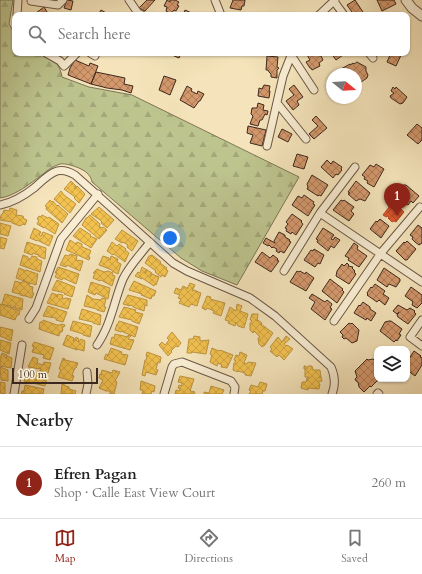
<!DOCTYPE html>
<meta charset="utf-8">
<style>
:root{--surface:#fff;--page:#f2f2f2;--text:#222;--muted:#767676;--line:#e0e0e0;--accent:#8f2418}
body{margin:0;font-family:Cardo,serif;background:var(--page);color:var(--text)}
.controls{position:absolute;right:12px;bottom:12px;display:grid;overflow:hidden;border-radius:8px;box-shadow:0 1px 3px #0004}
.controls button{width:36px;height:36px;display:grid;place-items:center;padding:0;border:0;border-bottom:1px solid var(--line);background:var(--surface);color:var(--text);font:20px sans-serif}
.compass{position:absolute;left:326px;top:68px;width:36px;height:36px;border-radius:50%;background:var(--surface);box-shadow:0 1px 3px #0004;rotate:108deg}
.scale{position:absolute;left:12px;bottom:10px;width:86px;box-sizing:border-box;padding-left:4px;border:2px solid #3d281f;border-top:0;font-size:11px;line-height:14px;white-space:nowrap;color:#3d281f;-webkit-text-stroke:3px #f8edd3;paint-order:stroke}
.you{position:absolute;left:170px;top:238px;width:14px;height:14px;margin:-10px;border:3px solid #fff;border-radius:50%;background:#1a73e8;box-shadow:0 0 0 6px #1a73e833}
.badge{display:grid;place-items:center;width:26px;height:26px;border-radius:50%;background:var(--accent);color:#fff;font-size:13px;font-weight:700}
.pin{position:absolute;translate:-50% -33px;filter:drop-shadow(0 1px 2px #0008)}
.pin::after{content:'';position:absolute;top:21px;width:14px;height:12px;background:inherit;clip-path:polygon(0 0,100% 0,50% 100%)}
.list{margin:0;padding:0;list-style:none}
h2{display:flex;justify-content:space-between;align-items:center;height:52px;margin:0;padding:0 16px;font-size:17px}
h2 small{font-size:13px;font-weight:400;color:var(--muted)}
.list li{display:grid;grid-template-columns:26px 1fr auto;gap:12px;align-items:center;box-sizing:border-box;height:72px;padding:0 16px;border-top:1px solid var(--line)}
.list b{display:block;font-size:15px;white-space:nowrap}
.list p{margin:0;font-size:13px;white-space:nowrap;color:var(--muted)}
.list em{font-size:13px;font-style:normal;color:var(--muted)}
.icon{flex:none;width:22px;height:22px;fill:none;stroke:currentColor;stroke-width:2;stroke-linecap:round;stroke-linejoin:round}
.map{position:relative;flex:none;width:422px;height:394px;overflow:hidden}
.search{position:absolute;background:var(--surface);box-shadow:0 1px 3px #0004;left:12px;right:12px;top:12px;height:44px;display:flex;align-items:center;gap:10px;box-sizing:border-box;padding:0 14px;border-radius:8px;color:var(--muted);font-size:15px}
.sheet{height:124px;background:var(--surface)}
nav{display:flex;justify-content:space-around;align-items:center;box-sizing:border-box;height:56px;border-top:1px solid var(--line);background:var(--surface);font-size:11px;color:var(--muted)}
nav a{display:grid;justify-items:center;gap:2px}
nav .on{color:var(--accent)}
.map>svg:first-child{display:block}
</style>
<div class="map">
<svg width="422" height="394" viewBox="0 0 422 394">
<defs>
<pattern id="forest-firs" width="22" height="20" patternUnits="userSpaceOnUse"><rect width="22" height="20" fill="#bdc48e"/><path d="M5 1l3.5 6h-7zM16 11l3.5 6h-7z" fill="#a3a87a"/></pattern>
<pattern id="homes-cross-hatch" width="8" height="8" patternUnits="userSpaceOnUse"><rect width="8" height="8" fill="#f2c14e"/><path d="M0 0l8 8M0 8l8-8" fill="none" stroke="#d0a644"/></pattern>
<pattern id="shops-cross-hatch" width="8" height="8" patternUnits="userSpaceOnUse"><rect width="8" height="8" fill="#e4572e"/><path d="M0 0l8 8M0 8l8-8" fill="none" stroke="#ba4827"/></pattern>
<pattern id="building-cross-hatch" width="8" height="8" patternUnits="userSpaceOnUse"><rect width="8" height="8" fill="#d3986c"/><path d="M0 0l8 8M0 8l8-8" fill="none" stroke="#ac7c58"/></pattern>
</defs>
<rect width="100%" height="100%" fill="#f5e4bb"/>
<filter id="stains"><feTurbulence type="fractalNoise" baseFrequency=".005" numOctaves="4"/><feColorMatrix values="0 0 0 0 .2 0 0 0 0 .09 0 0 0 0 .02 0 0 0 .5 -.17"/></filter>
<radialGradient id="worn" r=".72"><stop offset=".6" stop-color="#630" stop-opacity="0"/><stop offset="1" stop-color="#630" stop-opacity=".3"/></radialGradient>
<path fill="url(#forest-firs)" stroke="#7d7656" d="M0 0H13L9 24 15 34V53C24 53 35 51 44 53 53 55 61 68 62 77L89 87 132 95 299 177 237 285 202 271 181 258 92 182C91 176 87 172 81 169 75 166 65 163 60 164 53 166 48 170 43 174 31 183 15 196 0 198Z"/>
<path fill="url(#homes-cross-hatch)" stroke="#bc9340" d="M71 181 76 186 74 189 77 186 85 194 79 203 74 198 75 197 64 189Z
M61 191 64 195 76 204 70 213 54 199Z
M50 200 52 202 53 201 57 206 58 205 68 214 62 223 46 209 47 207 45 206Z
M99 207 114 220 107 228 101 223 102 222 100 220 91 214Z
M10 208 17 210 16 215 23 216 24 219 27 220 25 225 23 224 20 226 12 223V222L0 220 1 215 3 213 4 210 9 211Z
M42 215 48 218 49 217 59 224 55 234 44 227V228L37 224 39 220 37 219 39 216 41 217Z
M90 215 100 224 99 226 102 228 103 227 107 230 99 239 82 225 86 218H87Z
M0 223 11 226 8 236 0 234Z
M34 228 41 232 39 235 41 236 43 232 53 236 49 246 37 240V241L30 238Z
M80 228 91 235 90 236 97 239 91 248 73 236Z
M122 230 138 241 132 251 127 247 128 245 123 242 122 243 115 239Z
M0 237 7 239 4 249 0 248Z
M70 240 76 244 77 242 82 244V247L90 250 91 251 88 257H90L89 260 66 250Z
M27 242 46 248 45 259 38 256 39 255 35 254 33 253 32 255 24 252Z
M112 242 117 246 119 244 126 249 125 250 129 253 125 262 114 254 113 255 107 251Z
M70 254 77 256 76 260 83 261 80 271 67 265 66 267 60 265 65 255 69 256Z
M23 255 28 257 30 260 32 256 37 257V259L42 261 40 272 20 265Z
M152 255 161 262 160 263 167 268 166 269 168 271 165 277 162 275 161 277 155 272 156 271 145 263 149 256Z
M103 256 109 258 110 260 111 256 118 259 117 262 121 264 118 274 112 271V270L99 265Z
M58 267 79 274 76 284 63 278 62 280 55 277 57 273H55Z
M142 267 147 270 145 274 147 270 152 273 150 277 152 274 159 277 156 285 155 284 154 286 142 278V279L135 276 138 272 140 273Z
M19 268 26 271V270L38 274 36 285 24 281V279V281L16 278Z
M97 269 104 272 108 271 113 273 112 275 115 276 112 286 101 280 100 281 93 278 95 273H93Z
M57 280 75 287 72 297 64 294 65 293 52 290Z
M15 281 22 283 23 281 30 284 29 286 33 287 32 293H34L32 298 25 296 26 295 24 296 20 295V293L19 294 12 292Z
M134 281 156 291 154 296H152L151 299 141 295 142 294 129 290Z
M91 282 110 288 108 299 96 293 95 295 88 292Z
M190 283 195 285 192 291 194 290 201 293 197 306 191 304 189 307 179 303 181 299 178 298 180 295 174 293 176 288 181 290 183 286 187 288V289Z
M52 293 57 295V297L58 294 63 295 62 299 66 298 71 299 68 309 47 303Z
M5 294 23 299 22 310 15 308 16 307 14 306V308L10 307 11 305 9 306 2 304Z
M87 295 93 299 101 300 102 298 106 299 104 307H106L104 312 97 310V309L84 306Z
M128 295 147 300V306L145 305 144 311 133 307V306L130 305V306L123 304Z
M207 296 211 297 210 299 225 303 221 316 213 313 214 311 207 308 206 310 202 308Z
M0 304 20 311 19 315H17L15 320 0 315Z
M237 304 242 306 240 311 248 314 244 328 238 326 236 322 235 326 228 323 229 321 225 320 230 307 236 311Z
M48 306 67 312 63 322 56 320V318L43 316Z
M124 307 136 310 135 312 143 314 139 324 132 321V320L119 317Z
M82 309 101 315 100 325 93 323V322L79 319Z
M252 314H258L257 321 258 320 262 323 261 324 273 333 265 345 262 347 259 344 258 338 260 337 254 331 253 333 250 330V323L252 321 251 320H250Z
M43 320 57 325H60L61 324 65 325 64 327H62V328L63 329 62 332H60L59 336 39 329 40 322H43Z
M73 321 92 326 90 337 83 335V334L70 330Z
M119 321 138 327 135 337 121 331V332L115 330 117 324H118Z
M0 327 13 330 11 341 0 336Z
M172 332 181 343 178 347 176 346 171 351 172 352 168 356 159 345 162 342 165 345 169 340 167 338Z
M115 334 128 337V335L131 336 128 339 134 340 130 350 110 344 112 337 114 338Z
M67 335 74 338 73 341H74L76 337 79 339 78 342H79L81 339 85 341 84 351 77 349V350L63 345Z
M194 336 200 337V341L209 340 206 354 192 352V353H187L189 339H193Z
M286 336 290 339 284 344 286 346 287 345 293 349 284 360 279 355 277 357 270 351 272 349 270 347 278 337 282 342Z
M0 340 11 343 9 354 0 350Z
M34 342 54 348 50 360 43 358 44 355 32 352 34 347 32 346Z
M111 348 122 352 121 354 128 355 125 365 104 359 106 354 108 355Z
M212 348 219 351 220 350 233 355 227 368 221 367 222 365 218 363 217 366 210 362 212 355 210 354Z
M147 352 161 357 160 363 158 362 156 369 158 370 156 375 146 372 145 376 142 375 145 360H146L147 356H146Z
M240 352 247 355 244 363 247 364 248 362 256 363 251 376 245 375V373L238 371V372L233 370 234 363 236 361 234 360 236 355 239 356Z
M2 353 7 355 6 359 7 356 12 358 11 368 0 366V358Z
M33 357 38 359 37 363 43 365 44 362 51 363 48 373 40 371 41 369 28 367Z
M63 358 65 359V360L78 363 76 368H75L72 375 74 376 72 381 58 377 61 370 59 369Z
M304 366H306V369H307L308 366H312L313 370H320L321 377H319H321L322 381 318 382 320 384 319 389 308 388V390L301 388 302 382H306L307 378H309V377H305V369H304Z
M0 367 8 370V381L1 380Z
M102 370 112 373 113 370 120 372 115 381 117 382 114 394H110V391H106L99 388 103 380 99 378 100 374 102 375 101 374Z
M27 371 38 374 39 371 45 373 44 375 47 376 45 386 24 381Z
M180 376 194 379 190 391 195 392 194 394H175L176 390 180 391V389L178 388 179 385 182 386V383L178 382Z
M141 381 155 386 154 392 152 391 151 394H142L143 390H140Z
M0 382 5 383V394L0 393Z
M260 382 267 384 265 391H263L262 394H249L251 391 249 390 251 385 258 387Z
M62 384 65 385V386L69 387V389L76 391 75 394H61Z
M25 385 44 389 43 394H21L22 391H24Z
M211 386 224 390 222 394H204V392L209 393Z"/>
<path fill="url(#shops-cross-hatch)" stroke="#b2492a" d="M389 199 392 201V203L394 202 404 212 396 222 394 221 392 222 388 218 389 217 388 216 386 217 383 215 389 207 386 202Z"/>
<path fill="url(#building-cross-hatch)" stroke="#3d281f" d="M67 0 73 1 71 10 64 8Z
M147 0H155L145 11 139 8Z
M167 0 170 2V0H175L179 2 177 5 179 6 176 11 174 10 171 14 166 11 167 7 164 6Z
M233 0H245L244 6H242L241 10 230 8Z
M355 0 365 15H354L347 5Z
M377 0H394L396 4 382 11Z
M44 7 49 15H34L36 13Z
M101 10 108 14 98 15Z
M185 10 196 15H183Z
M172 53H181L179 58 172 55Z
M306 53H316V55L320 54 323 60 319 63 320 66 312 70 311 68H310L306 62 310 60Z
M331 53H346L336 60Z
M391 53H402L396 66 387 62Z
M267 56 278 57 277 67 279 68 277 70V78L271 77V74L269 72 268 70H266Z
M75 60 89 66 90 63 98 66 91 84 68 75 70 68Z
M357 62 366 67V71L368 75 367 78 361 82 360 80 356 83V74H345L341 69 350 64V65L353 63 354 64Z
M96 72 125 78 124 84 133 86 131 93 122 90 107 88 91 84Z
M164 76 176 80 170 95 159 90Z
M332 81V97L328 92 331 90 326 85Z
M264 85 270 86 269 91H270L269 98 258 96 259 88 262 89Z
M294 85 303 97 297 101 299 105 293 110 286 101 294 95 289 89Z
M187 86 192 89 191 91 197 94 198 91 204 94 200 101H199L194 108 180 100Z
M393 87 395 89 396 87 407 97 403 103 400 104 391 98 390 96 394 93 391 91Z
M258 103 264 105 263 110 268 111 267 115 265 114 262 120H260L258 126 250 124 253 116 251 114 252 108H257Z
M316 116 327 128 314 139 309 134 318 126 312 120Z
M417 124 422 128V140L418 144 407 135Z
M248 126 266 130 262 146 250 143 253 135 247 133Z
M282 129 292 134 288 142 278 137Z
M297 154 308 157 304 169 293 166Z
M327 160 331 164 333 161 342 167 341 169 342 170 338 175 336 174 333 178 321 167Z
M376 164 384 169 374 187 367 183 368 181 364 179 365 177 362 175 370 165 374 167Z
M312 175 328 185 321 196 319 195 318 196 307 189 308 187 307 184Z
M356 181 370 193 365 201 360 199 356 201 348 194 350 193 348 192Z
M403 185H406L419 196 413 203 411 201 408 205 397 198V192Z
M304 195 314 202 313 204 315 205 308 216 292 205 298 196 302 198Z
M341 200 343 201 344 200 354 207 351 211 354 214 349 221 333 210Z
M292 214 302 221 301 222 303 224 296 235 292 232 291 234 286 231 287 229 285 228 288 224 286 222Z
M380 219 389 226 381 238 370 229 376 221 377 222Z
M418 225 422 228V243L419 245 415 242 412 239 413 237 410 235Z
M323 228 334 235 331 239 333 240 335 237 340 240 334 248 331 246 328 251 317 242 318 240 316 239Z
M279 232 285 235V237L290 240 289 241 291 242 284 253 280 251 279 253 276 251 277 249 273 247 272 248 269 245 268 246 263 243 266 238 275 243 274 241Z
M407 241 416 249 407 260H405L396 251 404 242 405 243Z
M354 243 358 246 357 249 367 256 359 267 348 260 349 258 345 256Z
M314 249 324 255 320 264 318 263 315 267 304 260 311 250 313 251Z
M262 252 270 258 273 255 278 259 277 260 279 261 271 272 255 262Z
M347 263 349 265 348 266 353 267 352 268 355 271 354 272 356 274 349 284 336 276 337 271 342 264 344 266Z
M384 268 400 279V281L396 287 389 284 387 287 377 280Z
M297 271 299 272 300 271 305 274 306 272 314 278 306 291 290 282Z
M330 279 343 289 342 290 344 292 337 303 322 291Z
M375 284 385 291 383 294 389 298 385 305 379 300 377 302 367 295 368 294 367 293 371 287 372 288Z
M411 287 422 295V303L417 308 412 305 413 302 412 301 405 296Z
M312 294 325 302 327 300 332 304 330 308 332 309 325 320 311 309 315 302 309 298Z
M363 302 370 307V309L376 313 371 321 367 318 366 320 354 313 359 305 360 306Z
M398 305 407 310 410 308 415 311 414 312 416 314 408 324 398 317 397 315 399 312 397 314 393 311Z
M389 321H391L402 329 399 334 401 335 397 341 396 340 394 342 380 331 385 322Z
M349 323 351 324 352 323 359 330 357 341 352 343 346 338 344 339 342 337 343 335 340 332Z
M414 351 421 356 420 357 422 358V365L415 376 407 370V362Z
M367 359 368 360 373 359 377 363V379H379L371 387 370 386 364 392 359 387 358 382 356 381 355 379 357 377 355 371Z"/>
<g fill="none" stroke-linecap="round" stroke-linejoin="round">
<defs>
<path id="minor" d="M129 0 138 13 142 15
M215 0 221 15
M333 0 344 15
M31 1 58 5 63 0
M17 15 18 0
M319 15 335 0
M46 53 60 61 64 66 77 53
M90 53 95 56
M369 53 373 58
M291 55 314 90
M277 103 306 139
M267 146 283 76 292 53
M0 205C11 203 25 195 34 188 41 182 48 174 57 171 64 169 70 172 75 175L173 263 187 271 250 298 275 316 331 367C335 376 336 384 332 394
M320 213 422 282
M284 271 320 213 355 167
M29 319 36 308 61 239 98 194
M422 320 410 337 422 346
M334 321 381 253 420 207
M97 345C111 325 114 301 123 279 129 266 141 254 150 242
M14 394 22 345
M86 394 88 384 87 372
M164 394 172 367 174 364 182 362 231 381 235 387 234 394
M377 394 378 393 379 394"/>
<path id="tertiary" d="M406 0 412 8 422 16"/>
</defs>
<use href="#minor" stroke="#6b5746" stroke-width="9"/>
<use href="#tertiary" stroke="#6b5746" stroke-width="11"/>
<use href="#minor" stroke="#f8edd3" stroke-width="7"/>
<use href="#tertiary" stroke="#f8edd3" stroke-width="9"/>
</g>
<rect width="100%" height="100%" filter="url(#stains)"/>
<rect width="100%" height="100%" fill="url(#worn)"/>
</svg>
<div class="controls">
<button><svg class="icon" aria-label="layers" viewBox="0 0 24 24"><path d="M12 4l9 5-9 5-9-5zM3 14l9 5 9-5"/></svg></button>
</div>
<svg class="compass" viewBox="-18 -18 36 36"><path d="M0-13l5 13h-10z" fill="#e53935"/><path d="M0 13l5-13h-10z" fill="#767676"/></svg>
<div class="scale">100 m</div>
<div class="you"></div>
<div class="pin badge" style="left:397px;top:216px">1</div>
<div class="search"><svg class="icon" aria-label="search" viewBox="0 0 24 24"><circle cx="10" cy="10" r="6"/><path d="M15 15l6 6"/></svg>Search here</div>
</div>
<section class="sheet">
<h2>Nearby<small></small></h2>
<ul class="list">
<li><span class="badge">1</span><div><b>Efren Pagan</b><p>Shop · Calle East View Court</p></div><em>260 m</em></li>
</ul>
</section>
<nav>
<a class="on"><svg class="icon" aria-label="map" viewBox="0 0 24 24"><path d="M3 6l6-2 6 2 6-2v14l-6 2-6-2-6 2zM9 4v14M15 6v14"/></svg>Map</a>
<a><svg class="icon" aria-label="directions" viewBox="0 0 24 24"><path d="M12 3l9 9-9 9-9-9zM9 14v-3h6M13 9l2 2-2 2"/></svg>Directions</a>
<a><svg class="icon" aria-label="saved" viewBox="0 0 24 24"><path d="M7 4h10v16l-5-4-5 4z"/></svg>Saved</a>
</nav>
